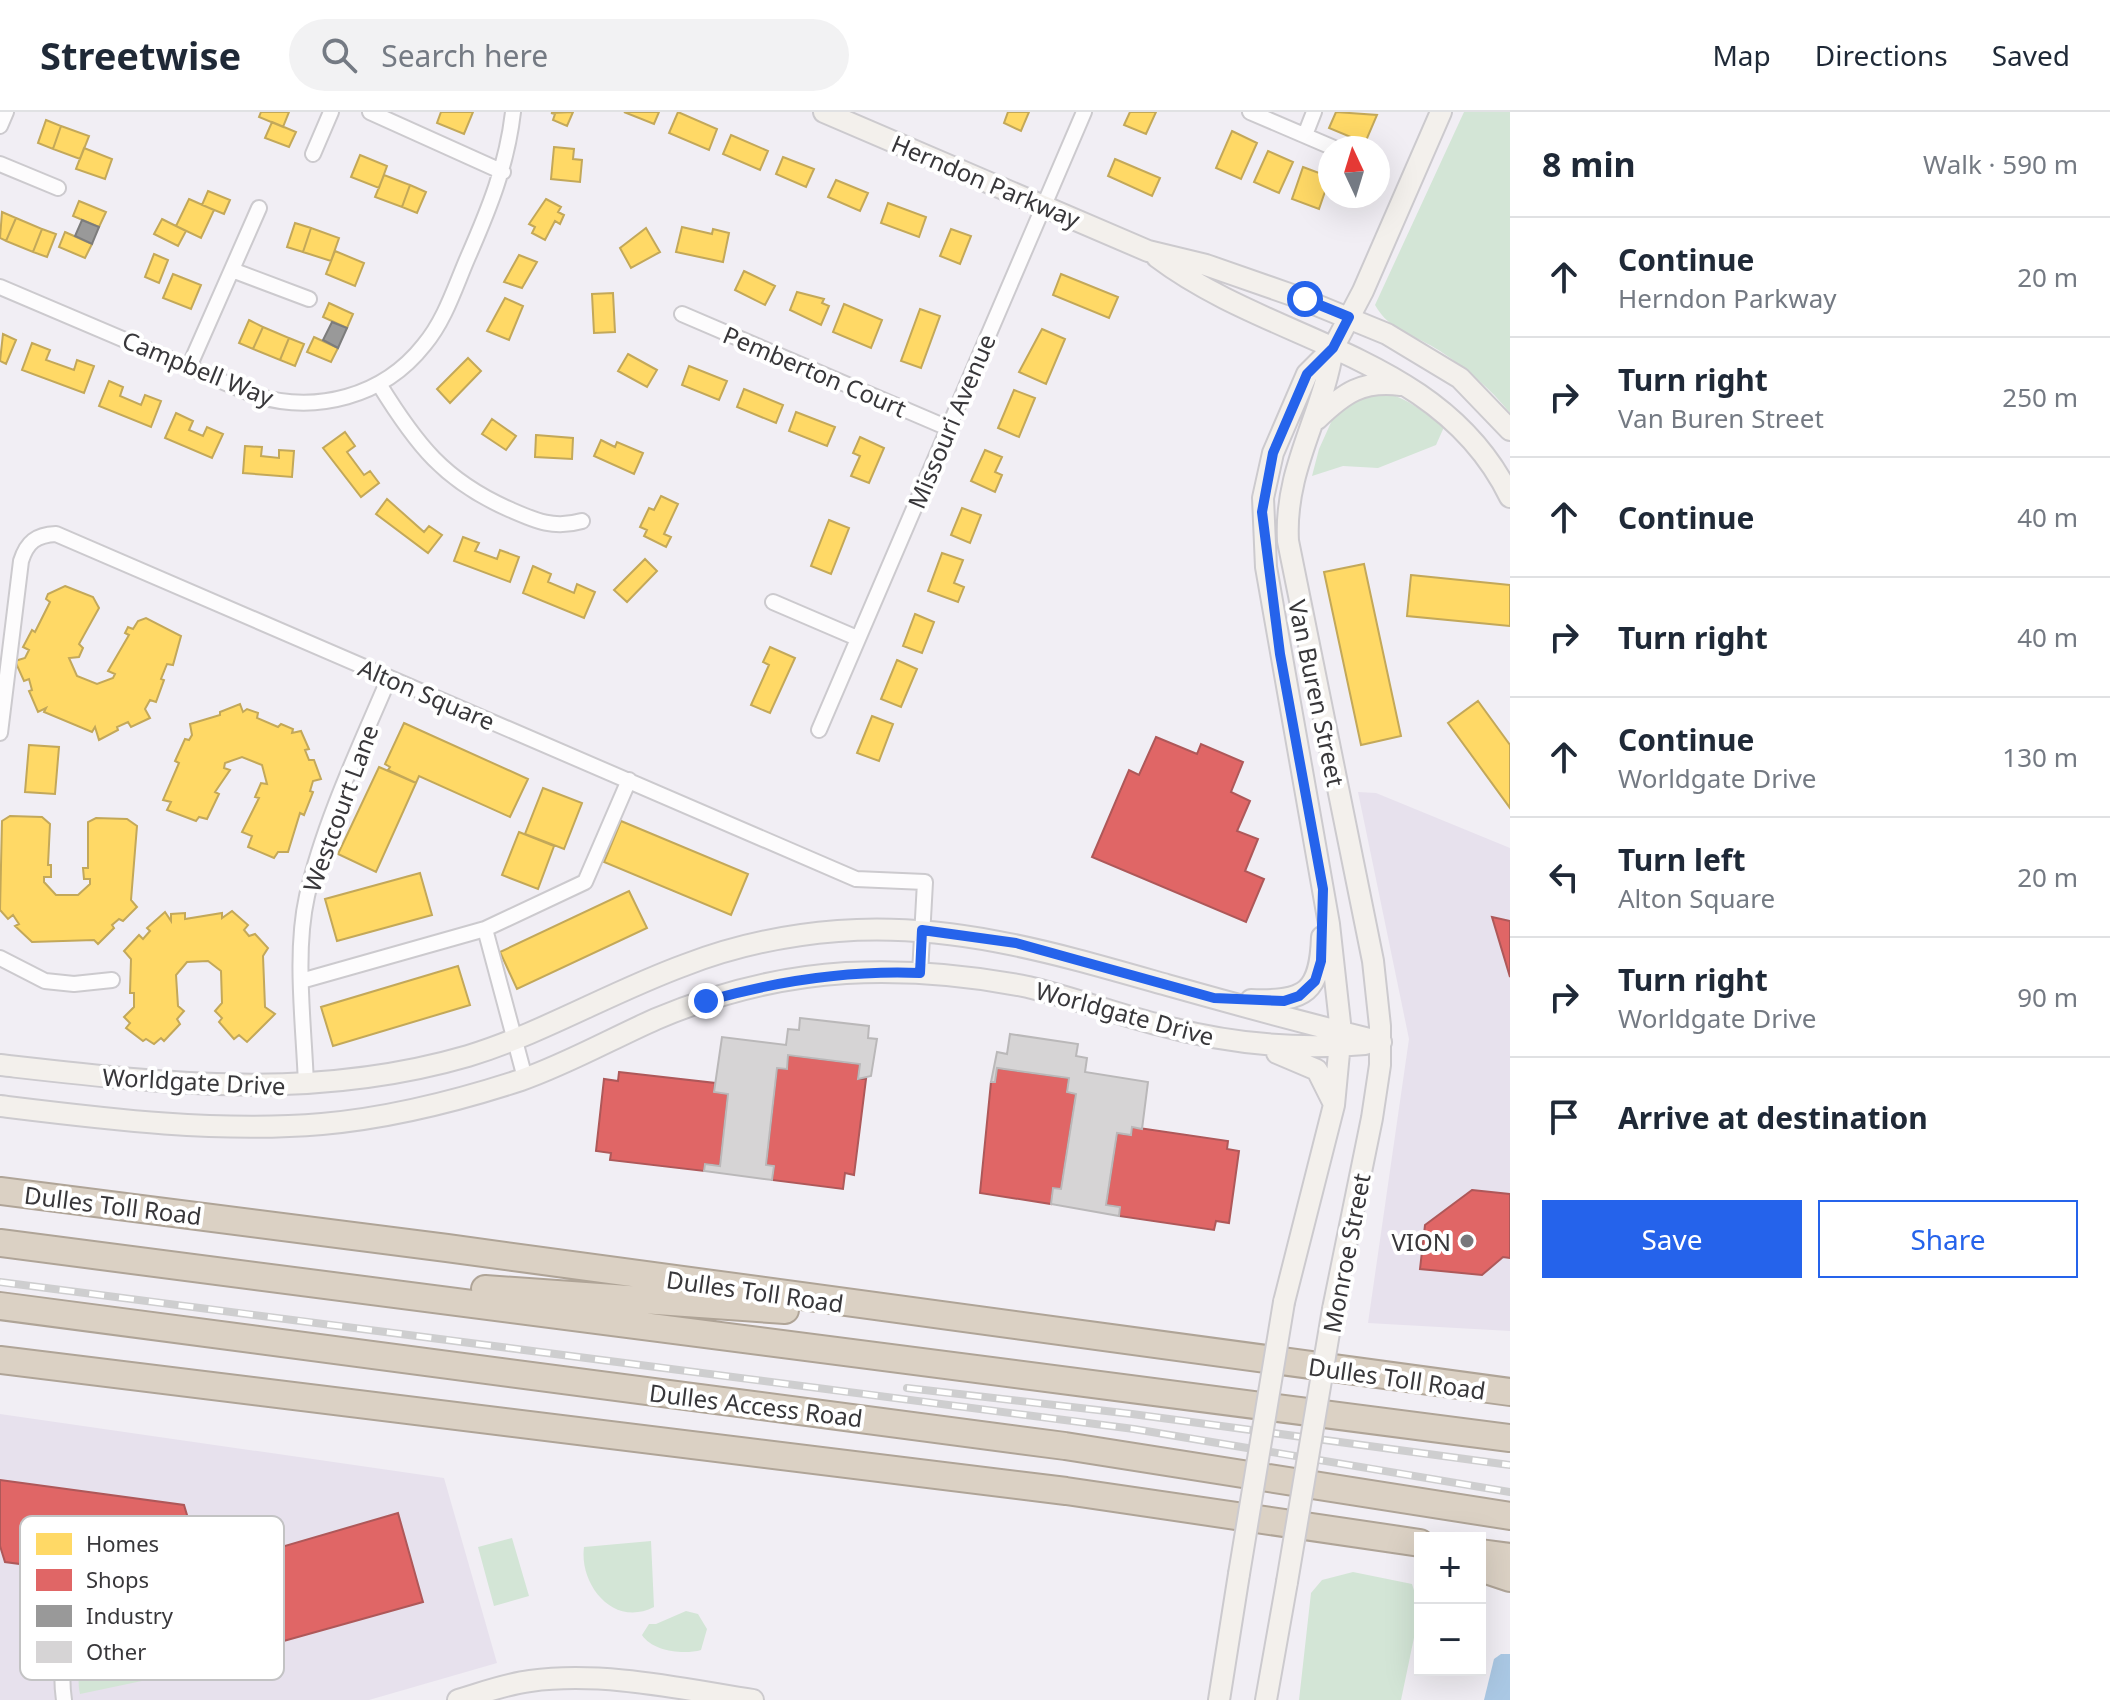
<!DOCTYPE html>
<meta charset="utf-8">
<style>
:root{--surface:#fff;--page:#f2f2f3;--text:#1f2937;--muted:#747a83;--line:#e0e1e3;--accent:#2563eb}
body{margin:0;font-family:"Noto Sans",sans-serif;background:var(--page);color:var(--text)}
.controls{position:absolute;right:24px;bottom:24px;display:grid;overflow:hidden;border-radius:0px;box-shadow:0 8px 32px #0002}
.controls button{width:72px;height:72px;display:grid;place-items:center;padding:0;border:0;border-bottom:2px solid var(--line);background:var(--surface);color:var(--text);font:40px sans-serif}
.compass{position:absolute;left:1318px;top:24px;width:72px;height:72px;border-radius:50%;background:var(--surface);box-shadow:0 8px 32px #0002;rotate:356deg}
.stop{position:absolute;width:24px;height:24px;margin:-18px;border:6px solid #2563eb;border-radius:50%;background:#fff}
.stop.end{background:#2563eb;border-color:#fff;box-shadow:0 2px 8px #0008}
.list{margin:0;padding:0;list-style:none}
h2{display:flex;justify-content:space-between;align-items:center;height:104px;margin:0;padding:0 32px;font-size:34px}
h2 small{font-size:26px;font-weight:400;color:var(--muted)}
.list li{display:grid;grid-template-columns:52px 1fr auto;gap:24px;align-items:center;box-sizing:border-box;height:120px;padding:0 32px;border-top:2px solid var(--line)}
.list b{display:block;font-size:30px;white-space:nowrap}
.list p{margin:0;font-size:26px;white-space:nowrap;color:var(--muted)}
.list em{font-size:26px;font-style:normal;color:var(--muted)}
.actions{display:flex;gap:16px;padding:24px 32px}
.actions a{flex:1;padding:18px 0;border:2px solid var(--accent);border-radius:0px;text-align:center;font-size:28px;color:var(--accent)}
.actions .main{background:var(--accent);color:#fff}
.icon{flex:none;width:44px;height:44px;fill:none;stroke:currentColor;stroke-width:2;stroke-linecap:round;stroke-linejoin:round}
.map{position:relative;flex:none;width:1510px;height:1588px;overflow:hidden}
header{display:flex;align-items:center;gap:48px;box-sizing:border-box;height:112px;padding:0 40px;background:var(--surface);border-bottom:2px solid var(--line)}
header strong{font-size:38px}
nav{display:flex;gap:44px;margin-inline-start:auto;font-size:28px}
.search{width:560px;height:72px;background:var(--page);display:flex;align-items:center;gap:20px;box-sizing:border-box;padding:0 28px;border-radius:44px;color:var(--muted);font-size:30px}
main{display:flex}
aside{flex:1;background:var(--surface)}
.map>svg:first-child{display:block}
</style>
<header>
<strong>Streetwise</strong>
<div class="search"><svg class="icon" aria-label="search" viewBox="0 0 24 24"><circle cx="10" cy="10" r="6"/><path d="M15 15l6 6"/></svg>Search here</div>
<nav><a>Map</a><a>Directions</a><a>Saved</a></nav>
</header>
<main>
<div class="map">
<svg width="1510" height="1588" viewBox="0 0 1510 1588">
<rect width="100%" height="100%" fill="#f1eef4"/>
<path fill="#e7e1ed" d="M1358 680 1376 681 1510 736V1219L1368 1211 1409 927Z
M0 1302 444 1366 497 1551 369 1588H0Z"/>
<path fill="#d3e5d6" d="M1464 0H1510V301C1490 276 1467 257 1440 239 1416 223 1390 220 1375 193Z
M1347 275C1398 280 1404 285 1444 315L1436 333 1378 356 1343 354 1312 364 1319 337Z
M512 1426 529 1484 494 1494 478 1435Z
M651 1429 654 1495C613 1516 579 1472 584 1435Z
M1353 1460 1412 1472 1420 1497 1401 1588H1299L1311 1481 1322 1468Z
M686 1499 698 1502 707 1517 701 1538C683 1543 652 1539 642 1523L649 1512H656Z
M153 1508 218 1517 216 1528H181L183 1542 166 1550 156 1566 80 1582C70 1538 116 1513 153 1508Z"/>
<path fill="#aac8e4" d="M1501 1542H1510V1588H1484L1494 1547Z"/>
<path fill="#ffd966" stroke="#c3a859" stroke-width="2" d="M261 0H289L283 15 259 5Z
M441 0H473L464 22 437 11Z
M573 0 567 14 553 8 555 2 551 1Z
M624 0H659L654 12Z
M678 0 717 17 709 38 669 21Z
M1008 0H1029L1021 19 1004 11Z
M1130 0H1156L1146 22 1124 13Z
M1336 0 1377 3 1365 31 1329 16Z
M46 8 61 14 53 37 38 31Z
M272 10 296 20 289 35 265 26Z
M61 14 89 24 80 47 53 37Z
M1232 19 1257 31 1241 67 1216 56Z
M731 23 768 39 760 58 723 42Z
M554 35 574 37 573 47 582 48 580 70 551 67Z
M84 36 112 47 105 67 76 57Z
M1268 39 1293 50 1279 81 1254 70Z
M360 43 387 54 379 76 351 65Z
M783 45 814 57 806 75 776 62Z
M1115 47 1160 66 1152 84 1108 64Z
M1303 55 1330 65 1319 97 1292 87Z
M384 63 410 73 402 95 375 85Z
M836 68 868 81 860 99 828 85Z
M410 73 426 80 417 101 402 95Z
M208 79 230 88 224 102 202 93Z
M189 87 214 98 201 126 176 114Z
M546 87 561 95 558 100 564 103 560 112 555 109 545 128 532 121 535 115 529 112Z
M79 89 106 100 99 115 73 104Z
M888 91 926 105 919 125 881 111Z
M2 100 16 106 6 129 0 126Z
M16 106 42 117 33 140 6 129Z
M162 107 186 119 178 134 154 122Z
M295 111 311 116 303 140 287 135Z
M682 115 712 122 713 117 729 121 723 150 676 140Z
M311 116 339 126 331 149 303 140Z
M646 116 660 140 631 156 620 136Z
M42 117 56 122 47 145 33 140Z
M951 117 971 124 960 152 940 144Z
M65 120 92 132 85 146 59 135Z
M335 139 364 151 355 174 326 162Z
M154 142 168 148 159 171 145 165Z
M519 143 537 150 522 176 504 170Z
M744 159 775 174 765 193 735 178Z
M173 162 201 173 191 197 163 186Z
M1061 162 1118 185 1109 206 1053 183Z
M797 180 824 187 822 191 829 194 821 213 790 198Z
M613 181 615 220 594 221 592 182Z
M505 186 523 194 509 228 487 219Z
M329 191 353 202 347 216 323 205Z
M844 192 882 208 871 236 833 220Z
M920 197 940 204 921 256 901 249Z
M249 208 263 215 253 237 239 231Z
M263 215 289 226 280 248 253 237Z
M1042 217 1065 227 1046 272 1019 260Z
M3 222 16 228 6 252 0 249Z
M314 225 338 236 331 250 307 240Z
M289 226 304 232 295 254 280 248Z
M32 231 50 238 46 248 74 258 77 248 94 254 84 281 22 258Z
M628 242 657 258 647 275 618 259Z
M468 246 481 259 450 291 437 277Z
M689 254 727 269 719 288 682 273Z
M109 269 123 275 120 284 141 293 145 283 161 289 151 315 99 294Z
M744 277 783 293 776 311 737 295Z
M1014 278 1035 286 1019 325 998 316Z
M796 300 835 315 827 334 789 319Z
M176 301 193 309 189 318 203 324 207 315 223 322 212 346 165 326Z
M492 307 516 324 506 338 482 322Z
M345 320 355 334 347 340 364 363 370 359 379 371 361 385 323 336Z
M536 323 573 326 572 347 535 345Z
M860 325 884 336 869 371 851 364 860 344 853 341Z
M601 328 615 335 617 330 643 341 634 362 594 344Z
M245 334 262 335 261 344 279 346V338L294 339 292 365 243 361Z
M985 338 1002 345 995 360 1002 363 995 380 971 369Z
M661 384 678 392 664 422 671 425 666 435 644 424 647 418 640 415 649 396 654 398Z
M387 387 424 420 429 414 442 423 428 441 376 402Z
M962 396 981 403 970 431 951 423Z
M829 408 849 416 831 462 811 454Z
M463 425 479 431 475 439 497 447 500 438 519 445 510 470 454 449Z
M942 441 963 448 954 471 964 475 958 490 928 479Z
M645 447 657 459 627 490 614 478Z
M1364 452 1401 624 1361 633 1324 460Z
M533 454 551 462 548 470 574 481 577 472 595 480 584 506 523 481Z
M1411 463 1510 473V514L1407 504Z
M65 474 93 485 99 496 79 532 83 536 79 545 69 546 77 564 97 572 113 566 115 562 108 559 129 523 125 521 128 515 133 517 138 509 146 506 181 524 173 553 167 552 161 567 164 568 156 590 150 588 145 597 150 606 131 615 128 610 117 615 118 618 99 628 95 615 92 620 44 600 46 596 38 600 29 579 32 578 29 567 24 569 15 549 25 546 29 538 23 535 32 518 35 520 50 490 46 487 48 482Z
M915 502 934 510 922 541 903 534Z
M770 535 795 546 770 601 751 593 769 553 763 550Z
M897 548 917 557 901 595 881 587Z
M1478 589 1510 633V696L1448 611Z
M240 592 243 600 247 597 258 601 257 606 278 615 281 612 293 617 292 621 301 619 309 637 305 638 309 648H314L321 667 313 669 310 679 313 680 304 703 300 701 288 740H278L274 746 248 735 252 724 242 720 259 686 255 685 261 671 267 672 262 653 242 645 225 651 224 656 230 658 215 680 219 682 207 707 199 705 196 709 167 698 171 690 163 688 179 651 175 649 185 627 189 628 192 623 190 612 220 603V600Z
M872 604 893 612 879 649 857 641Z
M404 611 528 667 510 705 419 664 416 671 388 658 390 655 385 652Z
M29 633 59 635 55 682 25 680Z
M379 655 416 671 376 760 338 742Z
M543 676 582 691 564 737 525 722Z
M10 704 42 705 50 712 48 753H51V765H44V770L56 783H78L90 772V767H84L83 756H88V710L96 706 127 707 137 714 131 788 137 795 123 809 119 807 112 813 114 816 98 832 94 828 32 830 15 814 19 812 13 803 8 807 0 798 2 709Z
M621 709 748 762 731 803 604 750Z
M519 720 554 734 538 777 502 763Z
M420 761 432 803 337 829 325 787Z
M629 779 647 816 517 877 500 840Z
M232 799 248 813 244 818 249 824 255 822 268 836 263 844 265 895 275 902 247 930 239 923 234 927 219 910 222 906 215 899 222 891 221 859 208 849 187 850 176 863 178 894 184 899 177 907 180 912 164 929 161 926 154 932 146 927 143 929 126 916 130 911 124 905 134 895V881H130L131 847 124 839 139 823 143 827 150 819 147 816 165 800 171 809V802L185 801V807L222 801V806Z
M458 854 470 893 333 934 321 895Z"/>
<path fill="#e06666" stroke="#ae5859" stroke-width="2" d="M1156 625 1197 642 1201 632 1243 650 1231 680 1250 689 1237 719 1258 727 1245 759 1264 767 1246 810 1092 745 1129 658 1139 663Z
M1492 805 1510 809V865Z
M788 943 860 952 858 967H866L854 1063 845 1061 843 1077 772 1068 774 1054 766 1053 777 956 787 957Z
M997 956 1069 966 1067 980 1076 982 1061 1077 1053 1076 1051 1092 980 1081 991 970H995Z
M619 960 715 971 714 980 728 982 720 1054 705 1052 704 1059 610 1048 611 1041 596 1039 604 967 618 969Z
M1132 1015 1228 1029 1227 1037 1239 1039 1229 1111 1216 1109 1214 1118 1119 1104 1120 1095 1106 1093 1117 1021 1131 1023Z
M1472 1078 1510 1082V1146L1503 1145 1482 1163 1420 1157 1425 1113Z
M0 1368 184 1393 209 1477 5 1450 0 1434Z
M398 1401 423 1490 255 1537 230 1450Z"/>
<path fill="#999" stroke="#7c7c7c" stroke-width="2" d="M82 108 99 115 92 132 75 124Z
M332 210 347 216 338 236 323 228Z"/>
<path fill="#d6d4d5" stroke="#bab8b9" stroke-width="2" d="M800 906 869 914 868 926 877 927 871 964 858 967 860 952 788 943 787 957 777 956 766 1053 774 1054 772 1068 704 1059 705 1052 720 1054 728 982 714 980 722 925 786 933 788 917 799 918Z
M1010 922 1078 932 1076 944 1087 946 1085 960 1148 970 1142 1017 1132 1015 1131 1023 1117 1021 1106 1093 1120 1095 1119 1104 1051 1092 1053 1076 1061 1077 1076 982 1067 980 1069 966 997 956 995 970H991L997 940 1007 942Z"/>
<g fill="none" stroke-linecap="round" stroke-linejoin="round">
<defs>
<path id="street" d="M370 0 503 60
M1250 0 1334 36
M0 14 6 0
M1305 23 1314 0
M313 42 331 0
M0 52 58 76
M232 158 309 187
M0 175 254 283C316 302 383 285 424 233 445 208 455 175 468 145 489 97 507 53 513 0
M682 202 948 316
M189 255 259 96
M379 272C416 332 444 369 511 398 536 409 554 417 582 409
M773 490 857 526
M819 618 1084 0
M0 621 21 449C27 430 36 423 56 422L856 767 925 770 920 861
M485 817 525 966
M0 846 45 869 74 872 112 868
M301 869 485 817 585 770 629 668
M306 973C304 914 294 842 307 784 323 712 360 634 389 566
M64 1588C48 1478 158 1498 227 1507"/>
<path id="secondary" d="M824 0 1148 139 1206 153 1292 183 1387 222 1460 266 1510 318
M1157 145C1272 232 1441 242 1510 385
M1333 236C1323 304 1284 356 1288 429L1373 849 1380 914V953L1372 1006 1333 1197
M1317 307C1344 281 1362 268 1401 273
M1251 888C1306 890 1320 880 1322 825
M1277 941 1317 958 1333 990
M0 953C160 971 310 990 468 944 543 921 611 880 685 853 734 834 786 823 838 819 952 810 1058 842 1167 873 1238 893 1309 912 1381 930
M0 994C106 1007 216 1021 322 1012 389 1006 457 989 521 968 567 952 611 927 656 907 715 882 782 865 846 861 907 858 969 863 1028 875 1071 885 1113 901 1156 912 1223 931 1296 938 1365 932
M1284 1190 1334 993 1341 920 1329 812 1266 455 1263 386 1273 341 1307 262 1333 236 1363 179 1441 0
M458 1588C482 1581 506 1572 530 1569 603 1559 682 1577 753 1588
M1219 1588 1239 1462
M1266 1588 1287 1470"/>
<path id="highway" d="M0 1079 447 1136 1510 1280
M0 1131 1510 1326
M485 1177 785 1198
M0 1194 1065 1334 1510 1404
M0 1248 1066 1379 1420 1431
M1480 1441 1510 1445
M1480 1456 1510 1466"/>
</defs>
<use href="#street" stroke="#cccace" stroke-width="18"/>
<use href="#secondary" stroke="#cccace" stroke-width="24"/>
<use href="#highway" stroke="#afa497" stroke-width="30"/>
<use href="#street" stroke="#fdfcfd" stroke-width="14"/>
<use href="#secondary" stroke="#f3f0ec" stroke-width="20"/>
<use href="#highway" stroke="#dbd1c4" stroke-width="26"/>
<defs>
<path id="rail" d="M0 1170 1134 1317 1510 1380
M907 1276 1132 1302 1510 1353"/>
</defs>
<use href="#rail" stroke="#cececf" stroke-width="8"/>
<use href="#rail" stroke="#fff" stroke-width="5" stroke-dasharray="15" stroke-linecap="butt"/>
<defs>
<path id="secondary-bridge" d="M1239 1462 1284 1190
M1287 1470 1333 1197"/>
</defs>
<use href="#secondary-bridge" stroke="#cccace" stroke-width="24" stroke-linecap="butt"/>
<use href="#secondary-bridge" stroke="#f3f0ec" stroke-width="20"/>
</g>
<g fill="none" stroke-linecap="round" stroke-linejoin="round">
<path stroke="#2563eb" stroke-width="10" d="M706 889C777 869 846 858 920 861L922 818 1016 831 1214 886 1284 889 1299 884 1315 869 1321 849 1323 777 1280 542 1262 400 1273 341 1307 262 1333 236 1349 205 1305 187"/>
</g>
<circle fill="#79777b" stroke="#fff" stroke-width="3" cx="1467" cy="1129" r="8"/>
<g text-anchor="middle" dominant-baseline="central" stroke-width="8" stroke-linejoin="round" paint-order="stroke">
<g font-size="24" fill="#38373a" stroke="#fff">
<text transform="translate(986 69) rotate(23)">Herndon Parkway</text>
<text transform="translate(198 256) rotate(22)">Campbell Way</text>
<text transform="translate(815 259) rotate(23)">Pemberton Court</text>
<text transform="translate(951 309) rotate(-67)">Missouri Avenue</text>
<text transform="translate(1317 581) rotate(78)">Van Buren Street</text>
<text transform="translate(427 582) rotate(23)">Alton Square</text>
<text transform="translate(340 696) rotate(-70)">Westcourt Lane</text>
<text transform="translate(1125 901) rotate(15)">Worldgate Drive</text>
<text transform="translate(194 969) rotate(3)">Worldgate Drive</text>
<text transform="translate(113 1093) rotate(7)">Dulles Toll Road</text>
<text transform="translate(1346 1141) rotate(-79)">Monroe Street</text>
<text transform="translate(755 1179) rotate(8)">Dulles Toll Road</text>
<text transform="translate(1397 1266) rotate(8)">Dulles Toll Road</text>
<text transform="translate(756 1293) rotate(7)">Dulles Access Road</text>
</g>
<g font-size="24" fill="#38373a" stroke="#fff" text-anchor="end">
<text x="1451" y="1129">VION</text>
</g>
</g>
<rect x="20" y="1404" width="264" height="164" rx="12" fill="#fff" stroke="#c3c3c4" stroke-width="2"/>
<rect x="36" y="1421" width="36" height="22" fill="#ffd966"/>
<rect x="36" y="1457" width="36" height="22" fill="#e06666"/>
<rect x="36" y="1493" width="36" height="22" fill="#999"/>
<rect x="36" y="1529" width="36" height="22" fill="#d6d4d5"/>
<g font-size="22" fill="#38373a">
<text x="86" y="1440">Homes</text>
<text x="86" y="1476">Shops</text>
<text x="86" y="1512">Industry</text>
<text x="86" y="1548">Other</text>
</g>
</svg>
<div class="controls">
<button>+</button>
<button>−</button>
</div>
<svg class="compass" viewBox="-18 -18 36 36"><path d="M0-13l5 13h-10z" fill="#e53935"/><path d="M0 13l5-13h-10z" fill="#747a83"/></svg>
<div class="stop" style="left:1305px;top:187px"></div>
<div class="stop end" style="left:706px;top:889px"></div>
</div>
<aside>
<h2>8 min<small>Walk · 590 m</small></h2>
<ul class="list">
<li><svg class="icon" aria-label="ahead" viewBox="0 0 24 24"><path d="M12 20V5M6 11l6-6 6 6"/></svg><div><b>Continue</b><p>Herndon Parkway</p></div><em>20 m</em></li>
<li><svg class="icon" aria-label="right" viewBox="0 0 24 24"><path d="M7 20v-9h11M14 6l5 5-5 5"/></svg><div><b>Turn right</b><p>Van Buren Street</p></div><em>250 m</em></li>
<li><svg class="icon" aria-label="ahead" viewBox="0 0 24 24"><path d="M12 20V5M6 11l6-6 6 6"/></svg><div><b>Continue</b></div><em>40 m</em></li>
<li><svg class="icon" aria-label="right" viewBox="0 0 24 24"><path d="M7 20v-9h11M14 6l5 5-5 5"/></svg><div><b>Turn right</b></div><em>40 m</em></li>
<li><svg class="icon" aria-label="ahead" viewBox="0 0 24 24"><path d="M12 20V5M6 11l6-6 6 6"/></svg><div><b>Continue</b><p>Worldgate Drive</p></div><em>130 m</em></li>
<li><svg class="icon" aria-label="left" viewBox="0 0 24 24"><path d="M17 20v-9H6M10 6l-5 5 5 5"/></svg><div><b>Turn left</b><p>Alton Square</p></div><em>20 m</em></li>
<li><svg class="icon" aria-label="right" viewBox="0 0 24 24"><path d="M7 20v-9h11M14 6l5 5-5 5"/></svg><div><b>Turn right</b><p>Worldgate Drive</p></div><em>90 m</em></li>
<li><svg class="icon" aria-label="arrive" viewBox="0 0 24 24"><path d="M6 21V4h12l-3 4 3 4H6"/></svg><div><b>Arrive at destination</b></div></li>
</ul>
<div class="actions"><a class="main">Save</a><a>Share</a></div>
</aside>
</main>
